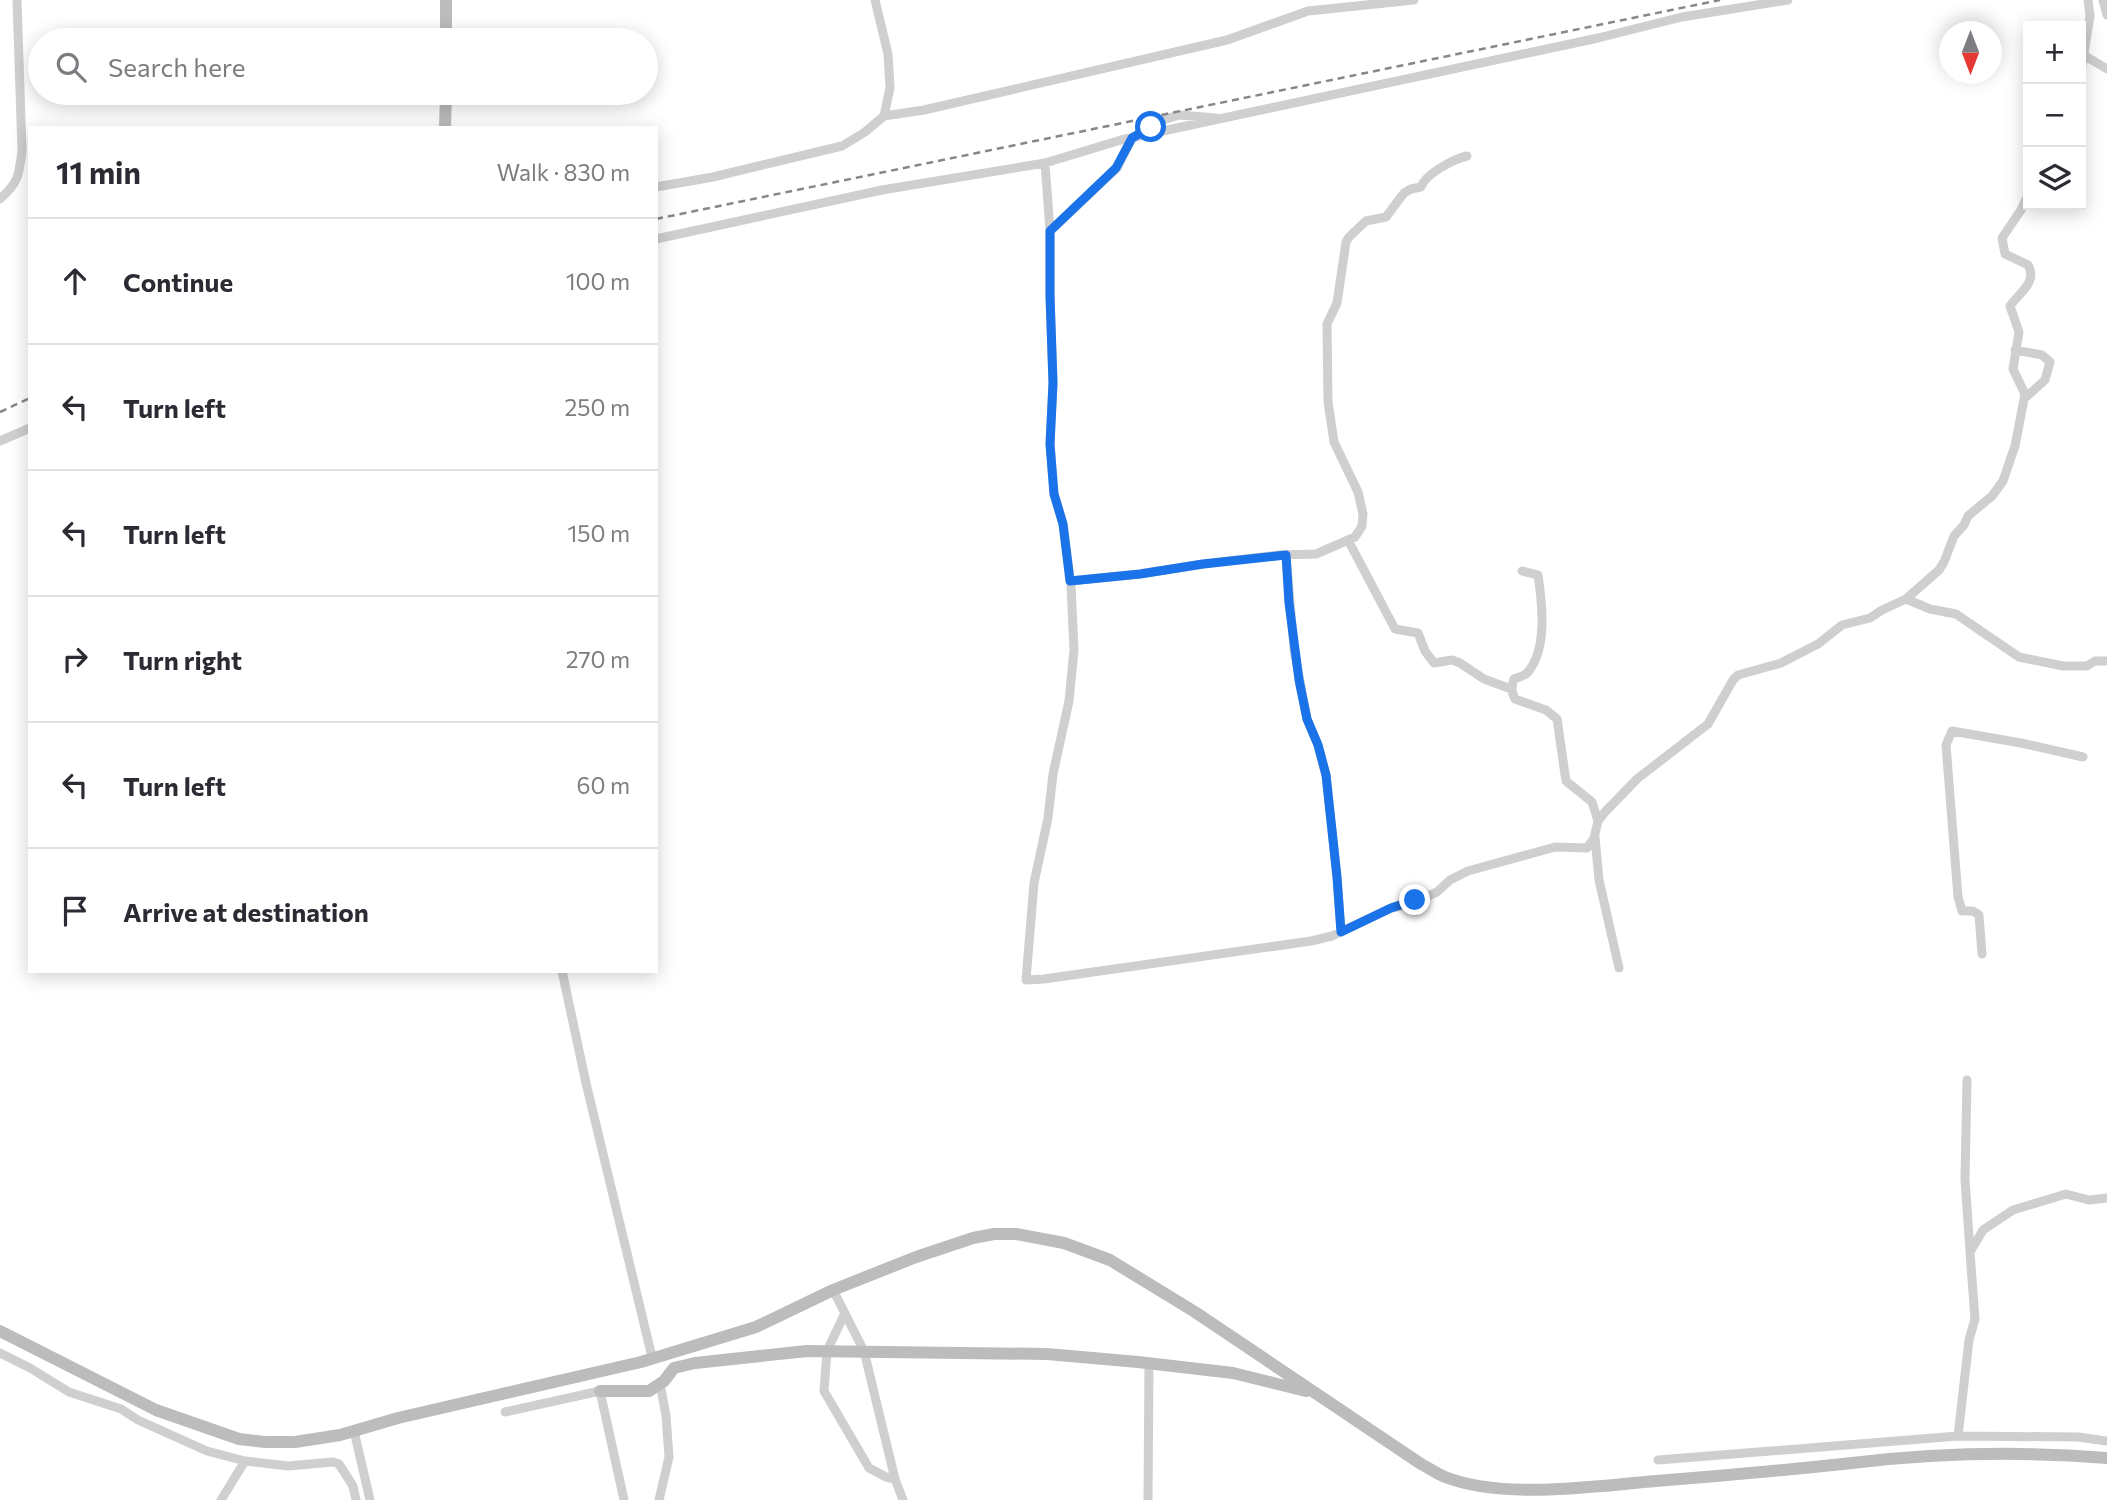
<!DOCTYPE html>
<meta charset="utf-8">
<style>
:root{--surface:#fff;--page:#f2f2f3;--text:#2b2b33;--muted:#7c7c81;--line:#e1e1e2}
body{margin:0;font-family:Commissioner,sans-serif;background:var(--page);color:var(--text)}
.controls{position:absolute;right:21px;top:21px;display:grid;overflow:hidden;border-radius:0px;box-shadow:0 4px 18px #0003}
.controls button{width:63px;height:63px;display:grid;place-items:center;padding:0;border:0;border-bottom:2px solid var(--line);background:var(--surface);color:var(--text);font:35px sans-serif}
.compass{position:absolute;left:1939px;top:21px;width:63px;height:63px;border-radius:50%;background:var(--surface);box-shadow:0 4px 18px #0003;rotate:180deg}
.stop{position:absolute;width:21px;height:21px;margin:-16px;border:5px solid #1a73e8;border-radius:50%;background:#fff}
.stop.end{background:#1a73e8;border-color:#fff;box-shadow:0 2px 7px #0008}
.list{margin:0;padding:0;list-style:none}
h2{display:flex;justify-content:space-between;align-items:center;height:91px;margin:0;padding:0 28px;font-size:30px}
h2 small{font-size:23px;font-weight:400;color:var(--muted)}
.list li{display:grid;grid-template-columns:46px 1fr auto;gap:21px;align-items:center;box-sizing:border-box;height:126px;padding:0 28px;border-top:2px solid var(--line)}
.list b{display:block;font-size:26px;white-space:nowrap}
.list em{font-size:23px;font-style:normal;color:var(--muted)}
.icon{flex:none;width:38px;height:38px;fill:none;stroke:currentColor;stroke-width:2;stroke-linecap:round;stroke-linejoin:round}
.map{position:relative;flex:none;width:2107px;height:1500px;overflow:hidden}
.search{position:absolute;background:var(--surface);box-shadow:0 4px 18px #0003;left:28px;top:28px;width:630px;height:77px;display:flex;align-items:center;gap:18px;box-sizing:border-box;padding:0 24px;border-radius:38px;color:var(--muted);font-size:26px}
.panel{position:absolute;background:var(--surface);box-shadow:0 4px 18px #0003;left:28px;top:126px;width:630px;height:847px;border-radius:0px}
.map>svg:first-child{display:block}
</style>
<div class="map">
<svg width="2107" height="1500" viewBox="0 0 2107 1500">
<rect width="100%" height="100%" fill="#fff"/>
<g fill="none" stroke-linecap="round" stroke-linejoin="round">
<path stroke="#cfcfcf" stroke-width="9" d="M2103 0 2107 15
M2085 56 2107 69
M2081 71 2090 16 2088 0
M884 116 924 110 1227 40 1308 11 1414 0
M1045 163 1050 231V296L1053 383 1050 444 1054 494 1063 524 1071 585 1074 650 1069 701 1053 774 1048 818 1034 883 1026 980 1044 979 1311 941 1332 936 1391 908 1407 905 1437 892 1450 880 1468 871 1555 847 1587 848 1594 838 1598 821 1605 812 1637 779 1708 724 1733 680 1738 675 1781 663 1818 644 1842 625 1870 618 1882 610 1906 599 1939 570 1944 562 1954 536 1964 525 1968 516 1992 496 2003 481 2015 446 2025 394 2013 369 2019 332 2010 306C2019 293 2038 282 2028 265L2005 254 2002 238 2021 210 2028 195
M656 187 713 177 842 146 865 132 884 116 890 88 888 54 875 0
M0 199C19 182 19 175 22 150L17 0
M1050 231 1117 168 1132 138 1163 120 1179 115 1216 118
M656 239 882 190 1045 163 1121 140 1598 38 1682 17 1788 0
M2015 350 2042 355 2050 362 2045 380 2024 399
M0 441 30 428
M1348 540 1395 629 1418 633 1425 651 1434 663 1452 660 1460 663 1484 679 1511 689
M1286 555 1294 649 1307 719 1318 745 1326 775 1337 877 1341 932
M1522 571 1538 575C1542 602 1548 648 1528 672 1525 676 1519 677 1514 679 1511 687 1511 691 1515 699L1546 710 1557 719 1566 781 1592 802 1598 821
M1070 581 1140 574 1203 564 1279 555 1316 554 1355 537 1362 526 1363 514 1358 492 1334 442 1328 402 1327 324 1337 303 1346 242 1349 237 1366 221 1386 217 1404 193 1411 189 1421 187C1425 174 1454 159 1467 156
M1906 599 1930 609 1956 614 2019 657 2063 666H2087L2095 661H2107
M1595 837 1599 880 1619 968
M1982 954 1979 915 1973 911H1962L1958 897 1946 745 1952 731 2021 743 2083 757
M562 971 586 1083 652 1357
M1967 1080 1965 1179 1970 1251
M833 1290 864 1351 895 1479 903 1500
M845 1313 827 1351 824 1391 869 1468 886 1477 895 1479
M0 1353 30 1368 69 1392 121 1409 138 1420 207 1451 245 1461
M505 1412 600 1391 624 1500
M354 1431 370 1500
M1958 1436 1969 1340 1975 1319 1970 1252 1983 1230 2013 1210 2066 1194 2089 1200 2107 1198
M1658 1460 1958 1436 2078 1437 2107 1441
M221 1500 245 1461 288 1466 333 1462 339 1464 353 1486 356 1500
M659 1500 669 1457 666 1416 660 1383
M1148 1500 1149 1363"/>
<path stroke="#bcbcbc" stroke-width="12" d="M446 40V0
M445 128 446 93
M0 1331 156 1410 239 1439 265 1442H295L340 1435 398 1418 641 1362 756 1327 833 1290 916 1257 973 1238 994 1234H1016L1064 1243 1110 1260 1195 1312 1421 1464C1429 1468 1437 1474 1445 1477 1504 1500 1593 1486 1656 1481 1722 1476 1787 1470 1852 1463 1937 1453 2022 1451 2107 1458
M600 1391H649L664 1381 674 1368 695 1363 807 1351 1047 1354 1138 1362 1233 1373 1306 1391"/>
<path stroke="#878787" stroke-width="2.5" stroke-dasharray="7 5" stroke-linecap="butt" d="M656 219 1720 0
M0 412 30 398"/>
</g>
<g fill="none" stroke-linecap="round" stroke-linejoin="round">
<path stroke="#1a73e8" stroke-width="9" d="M1151 127 1132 138 1116 168 1050 231V296L1053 383 1050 444 1054 494 1063 524 1070 581 1140 574 1203 564 1286 555 1289 603 1299 680 1307 719 1318 745 1326 775 1337 877 1341 932 1391 908 1415 900"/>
</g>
</svg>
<div class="controls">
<button>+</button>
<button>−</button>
<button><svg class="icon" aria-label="layers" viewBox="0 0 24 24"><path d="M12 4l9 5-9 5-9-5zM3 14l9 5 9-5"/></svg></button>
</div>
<svg class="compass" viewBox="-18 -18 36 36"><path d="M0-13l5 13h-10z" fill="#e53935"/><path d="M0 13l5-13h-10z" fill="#7c7c81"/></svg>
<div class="stop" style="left:1151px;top:127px"></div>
<div class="stop end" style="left:1415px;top:900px"></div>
<div class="search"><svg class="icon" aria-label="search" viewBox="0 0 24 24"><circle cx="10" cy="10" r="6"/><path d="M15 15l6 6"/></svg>Search here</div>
<section class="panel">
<h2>11 min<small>Walk · 830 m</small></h2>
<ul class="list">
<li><svg class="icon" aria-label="ahead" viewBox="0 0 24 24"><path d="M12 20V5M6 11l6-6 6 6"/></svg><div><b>Continue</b></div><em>100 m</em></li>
<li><svg class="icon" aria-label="left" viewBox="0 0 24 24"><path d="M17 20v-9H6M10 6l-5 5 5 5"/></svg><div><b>Turn left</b></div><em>250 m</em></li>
<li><svg class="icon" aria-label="left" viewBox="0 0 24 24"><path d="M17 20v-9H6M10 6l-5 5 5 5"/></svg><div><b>Turn left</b></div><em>150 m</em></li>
<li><svg class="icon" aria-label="right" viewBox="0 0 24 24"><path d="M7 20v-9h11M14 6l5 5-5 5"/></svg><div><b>Turn right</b></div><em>270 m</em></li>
<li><svg class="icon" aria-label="left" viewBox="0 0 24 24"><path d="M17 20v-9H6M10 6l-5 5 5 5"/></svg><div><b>Turn left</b></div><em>60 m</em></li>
<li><svg class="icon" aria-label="arrive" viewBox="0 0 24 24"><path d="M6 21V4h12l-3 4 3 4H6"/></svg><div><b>Arrive at destination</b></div></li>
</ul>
</section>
</div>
